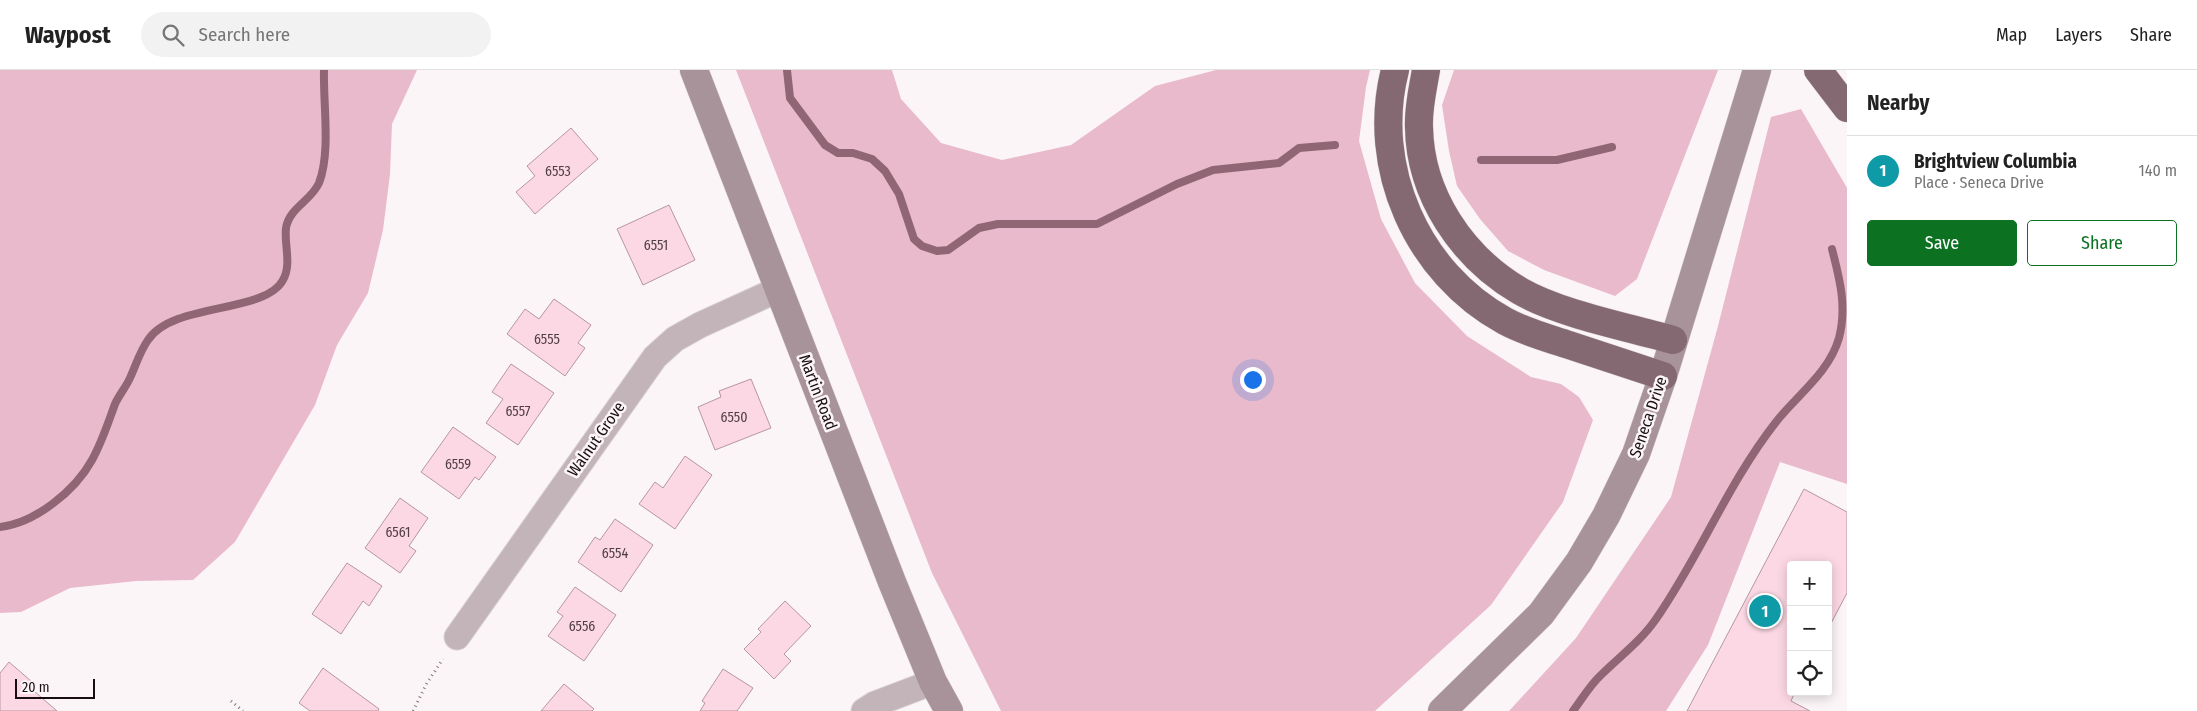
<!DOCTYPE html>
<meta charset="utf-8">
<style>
:root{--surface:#fff;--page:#f2f2f2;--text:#222;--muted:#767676;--line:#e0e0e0;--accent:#0c7222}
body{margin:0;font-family:"Fira Sans Condensed",sans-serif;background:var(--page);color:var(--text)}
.controls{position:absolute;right:15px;bottom:15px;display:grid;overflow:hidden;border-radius:5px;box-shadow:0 2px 12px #0003}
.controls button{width:45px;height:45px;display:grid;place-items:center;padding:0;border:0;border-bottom:1px solid var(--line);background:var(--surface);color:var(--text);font:25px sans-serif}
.scale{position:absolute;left:15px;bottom:12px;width:80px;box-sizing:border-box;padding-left:5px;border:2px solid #180e11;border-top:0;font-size:14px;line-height:18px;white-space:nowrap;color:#180e11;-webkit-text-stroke:4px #fcf5f7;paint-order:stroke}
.you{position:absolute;left:1252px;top:309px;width:18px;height:18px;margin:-12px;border:4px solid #fff;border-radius:50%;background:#1a73e8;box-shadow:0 0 0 8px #1a73e833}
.badge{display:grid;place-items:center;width:32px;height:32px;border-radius:50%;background:var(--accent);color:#fff;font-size:16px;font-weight:700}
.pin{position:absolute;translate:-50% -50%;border:2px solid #fff;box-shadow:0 1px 5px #0006}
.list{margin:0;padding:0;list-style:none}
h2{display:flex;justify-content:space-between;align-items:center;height:65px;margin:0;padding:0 20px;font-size:21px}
h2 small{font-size:16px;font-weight:400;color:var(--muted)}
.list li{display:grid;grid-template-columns:32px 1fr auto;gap:15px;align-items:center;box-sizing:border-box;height:70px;padding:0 20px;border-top:1px solid var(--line)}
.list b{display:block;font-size:19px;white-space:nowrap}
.list p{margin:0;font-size:16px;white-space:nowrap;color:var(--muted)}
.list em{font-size:16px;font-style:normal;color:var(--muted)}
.actions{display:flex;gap:10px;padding:15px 20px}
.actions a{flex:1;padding:11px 0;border:1px solid var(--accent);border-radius:5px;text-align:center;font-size:18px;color:var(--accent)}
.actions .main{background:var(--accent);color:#fff}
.icon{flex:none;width:28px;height:28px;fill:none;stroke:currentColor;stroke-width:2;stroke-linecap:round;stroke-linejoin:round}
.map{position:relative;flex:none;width:1847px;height:641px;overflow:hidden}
header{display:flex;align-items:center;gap:30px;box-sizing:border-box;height:70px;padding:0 25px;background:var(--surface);border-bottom:1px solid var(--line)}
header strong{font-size:24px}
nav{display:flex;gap:28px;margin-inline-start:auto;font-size:18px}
.search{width:350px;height:45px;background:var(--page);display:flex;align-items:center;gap:12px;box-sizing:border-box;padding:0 18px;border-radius:28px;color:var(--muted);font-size:19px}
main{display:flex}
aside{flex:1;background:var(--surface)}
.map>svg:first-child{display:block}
</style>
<header>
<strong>Waypost</strong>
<div class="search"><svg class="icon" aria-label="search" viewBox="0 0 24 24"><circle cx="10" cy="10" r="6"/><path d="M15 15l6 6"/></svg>Search here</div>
<nav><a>Map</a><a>Layers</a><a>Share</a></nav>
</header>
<main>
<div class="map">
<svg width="1847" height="641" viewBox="0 0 1847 641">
<rect width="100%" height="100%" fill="#fcf5f7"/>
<path fill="#e9bacb" d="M0 0H417L392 54 390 104 383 160 368 223 337 275 315 335 235 472 193 510 136 511 70 518 21 542 0 543Z
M736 0H892L901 29 941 73 1002 90 1071 75 1155 16 1216 0H1370L1366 17 1359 71 1381 149 1415 213 1467 266 1531 307 1561 314 1579 327 1593 350 1563 432 1491 535 1375 641H1001L932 503Z
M1454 0H1718L1637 209 1615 226 1544 200 1508 181 1480 149 1457 116 1449 81 1442 35Z
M1801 39 1847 118V414L1780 392 1708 575 1666 641H1509L1576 568 1671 427 1718 256 1771 47Z"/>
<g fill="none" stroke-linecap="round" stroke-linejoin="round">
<path stroke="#906675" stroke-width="8" d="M787 0 790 28 825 75 838 83H853L872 89 885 101 899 124 914 169 922 176 937 181 948 180 979 158 998 154H1097L1177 114 1213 100 1279 93 1299 78 1335 75
M1481 90H1557L1612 77
M0 457C35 453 75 421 92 390 102 372 108 353 115 334 119 325 126 317 130 308 136 295 140 281 148 270 173 232 265 244 283 210 292 194 284 175 286 158 289 138 311 131 319 113 331 82 323 34 324 0
M1573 641C1582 629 1590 615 1601 605 1619 587 1641 571 1656 549 1700 486 1728 413 1776 352 1797 325 1829 303 1839 268 1847 237 1840 210 1832 179"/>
</g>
<path fill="#fcd8e4" stroke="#b596a1" d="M571 58 598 89 535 144 516 122 535 106 527 96Z
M669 135 695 190 643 215 617 159Z
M554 229 591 255 578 273 585 278 565 306 507 264 525 239 539 249Z
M511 294 554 323 518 375 486 353 503 329 492 322Z
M751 309 771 358 715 380 698 337 721 327 719 321Z
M453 357 496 387 479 410 475 407 459 429 421 402Z
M685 386 712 405 675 459 639 434 655 412 663 418Z
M1804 419 1847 442V523L1828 559V495H1791V622H1795L1791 631 1810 641H1687Z
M400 428 428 448 409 476 416 481 400 503 365 478Z
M615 449 653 475 621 522 578 492 595 467 600 470Z
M347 493 382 516 369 536 363 531 341 564 312 544Z
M575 517 616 545 584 591 548 566 563 546 557 542Z
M785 531 811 556 784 584 791 591 774 609 744 579 761 562 758 559Z
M9 592 31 611 27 615 57 641H0V603Z
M323 598 379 639 378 641H310L299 633Z
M723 599 753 618 737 641H700L705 633 702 631Z
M564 614 594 639 592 641H541Z"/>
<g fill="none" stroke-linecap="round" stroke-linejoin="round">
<defs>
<path id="street" d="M457 567 655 287 675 269 700 255 777 220
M864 641 875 634 933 612"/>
<path id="secondary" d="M694 0 892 512 933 612 949 641
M1442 641 1541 544 1579 492 1606 446 1636 384 1663 306 1757 0"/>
<path id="highway" d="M1395 0C1370 97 1417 203 1505 251 1525 262 1548 268 1569 275 1600 285 1632 296 1663 306
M1426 0C1423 18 1418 38 1419 57 1420 125 1462 187 1520 221 1560 244 1628 257 1673 270
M1818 0 1847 38"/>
</defs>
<use href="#street" stroke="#d8d0d2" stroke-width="27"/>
<use href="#secondary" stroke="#d8d0d2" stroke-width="29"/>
<use href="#highway" stroke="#d8d0d2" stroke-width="29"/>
<path stroke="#81797b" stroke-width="3" stroke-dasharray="1 4" stroke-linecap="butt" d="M231 631 243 641
M413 641 427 613 443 589"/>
<use href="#street" stroke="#c2b4b9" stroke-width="25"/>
<use href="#secondary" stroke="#a8939a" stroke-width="28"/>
<use href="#highway" stroke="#846872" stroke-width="28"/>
</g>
<g text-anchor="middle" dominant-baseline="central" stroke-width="5" stroke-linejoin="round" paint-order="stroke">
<g font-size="14" fill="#514046">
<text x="558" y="101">6553</text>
<text x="656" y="175">6551</text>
<text x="547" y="269">6555</text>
<text x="518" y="341">6557</text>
<text x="734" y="347">6550</text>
<text x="458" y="394">6559</text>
<text x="398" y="462">6561</text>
<text x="615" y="483">6554</text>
<text x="582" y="556">6556</text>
</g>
<g font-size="16" fill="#180e11" stroke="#fcf5f7">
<text transform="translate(818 322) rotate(69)">Martin Road</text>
<text transform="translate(1648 347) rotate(-71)">Seneca Drive</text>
<text transform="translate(596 369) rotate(-55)">Walnut Grove</text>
</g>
</g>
</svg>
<div class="controls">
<button>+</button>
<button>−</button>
<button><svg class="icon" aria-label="locate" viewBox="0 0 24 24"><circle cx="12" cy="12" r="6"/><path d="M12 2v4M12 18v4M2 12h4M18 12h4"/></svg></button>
</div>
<div class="scale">20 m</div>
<div class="you"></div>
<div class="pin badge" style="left:1765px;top:541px;background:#0f9aa8">1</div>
</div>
<aside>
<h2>Nearby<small></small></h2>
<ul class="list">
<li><span class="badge" style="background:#0f9aa8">1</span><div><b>Brightview Columbia</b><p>Place · Seneca Drive</p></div><em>140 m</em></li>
</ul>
<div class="actions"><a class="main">Save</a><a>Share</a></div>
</aside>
</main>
